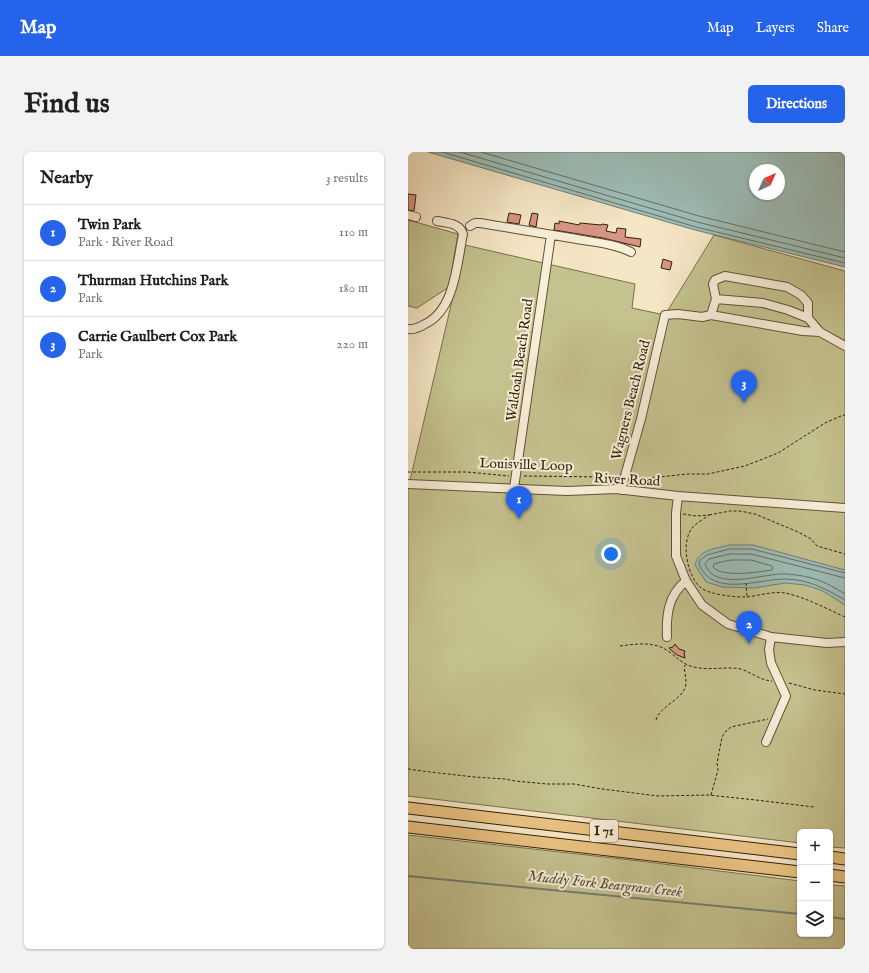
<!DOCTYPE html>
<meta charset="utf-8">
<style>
:root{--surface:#fff;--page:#f2f2f2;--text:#202124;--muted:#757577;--line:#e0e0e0;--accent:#2563eb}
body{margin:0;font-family:"IM FELL English",serif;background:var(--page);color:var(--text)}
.controls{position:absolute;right:12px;bottom:12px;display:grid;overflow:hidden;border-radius:6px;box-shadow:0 1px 3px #0004}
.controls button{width:36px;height:36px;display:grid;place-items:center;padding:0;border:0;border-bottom:1px solid var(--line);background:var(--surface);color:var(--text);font:20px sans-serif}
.compass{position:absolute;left:341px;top:12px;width:36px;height:36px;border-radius:50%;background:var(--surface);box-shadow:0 1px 3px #0004;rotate:45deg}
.you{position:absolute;left:203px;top:402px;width:14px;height:14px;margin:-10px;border:3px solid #fff;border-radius:50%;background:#1a73e8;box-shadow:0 0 0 6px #1a73e833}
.badge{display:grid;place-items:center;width:26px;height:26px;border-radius:50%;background:var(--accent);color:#fff;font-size:13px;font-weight:700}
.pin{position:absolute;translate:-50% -33px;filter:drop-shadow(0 1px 2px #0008)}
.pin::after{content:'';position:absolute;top:21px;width:14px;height:12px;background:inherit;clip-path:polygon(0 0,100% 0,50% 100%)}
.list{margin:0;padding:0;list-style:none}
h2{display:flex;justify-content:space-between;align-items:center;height:52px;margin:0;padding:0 16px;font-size:17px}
h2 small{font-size:13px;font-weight:400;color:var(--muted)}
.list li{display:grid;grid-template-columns:26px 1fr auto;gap:12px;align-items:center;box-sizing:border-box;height:56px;padding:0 16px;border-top:1px solid var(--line)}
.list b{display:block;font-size:15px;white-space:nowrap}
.list p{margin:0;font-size:13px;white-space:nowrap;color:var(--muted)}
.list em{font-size:13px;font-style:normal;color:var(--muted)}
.icon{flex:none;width:22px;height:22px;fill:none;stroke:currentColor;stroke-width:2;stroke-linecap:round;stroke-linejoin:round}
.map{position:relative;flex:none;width:437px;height:797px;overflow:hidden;border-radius:6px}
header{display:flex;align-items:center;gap:24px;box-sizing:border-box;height:56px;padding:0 20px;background:var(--accent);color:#fff}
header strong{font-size:19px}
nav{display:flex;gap:22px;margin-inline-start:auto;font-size:14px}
.intro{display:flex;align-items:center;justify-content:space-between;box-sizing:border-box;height:96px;padding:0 24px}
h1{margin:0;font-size:28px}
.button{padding:10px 18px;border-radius:6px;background:var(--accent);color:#fff;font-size:14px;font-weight:700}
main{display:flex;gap:24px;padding:0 24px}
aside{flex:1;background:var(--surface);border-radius:6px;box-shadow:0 1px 3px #0004}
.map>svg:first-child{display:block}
</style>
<header>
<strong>Map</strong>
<nav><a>Map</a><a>Layers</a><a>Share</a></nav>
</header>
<div class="intro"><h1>Find us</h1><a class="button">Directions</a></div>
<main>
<aside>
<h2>Nearby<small>3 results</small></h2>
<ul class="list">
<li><span class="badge">1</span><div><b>Twin Park</b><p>Park · River Road</p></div><em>110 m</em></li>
<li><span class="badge">2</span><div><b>Thurman Hutchins Park</b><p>Park</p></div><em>180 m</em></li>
<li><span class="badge">3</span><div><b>Carrie Gaulbert Cox Park</b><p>Park</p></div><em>220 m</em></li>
</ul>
</aside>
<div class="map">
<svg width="437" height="797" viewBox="0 0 437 797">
<rect width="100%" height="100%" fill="#f5e6c5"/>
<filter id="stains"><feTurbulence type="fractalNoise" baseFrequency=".005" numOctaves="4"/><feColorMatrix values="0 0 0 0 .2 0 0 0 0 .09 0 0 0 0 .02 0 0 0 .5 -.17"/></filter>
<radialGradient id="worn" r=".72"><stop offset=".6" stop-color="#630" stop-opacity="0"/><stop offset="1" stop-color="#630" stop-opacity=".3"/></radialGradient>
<path fill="#c4c28f" stroke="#7a704c" d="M0 68 50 82 41 135 9 156 0 154Z
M306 83 437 119V696L422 695V680H392V691L0 644V337L57 93 227 132 224 156 257 163Z
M0 683 223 708 392 729V782H422V733L437 734V797H0Z"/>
<path fill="#9dbeb9" stroke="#717e73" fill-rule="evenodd" d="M20 0H437V115L287 78ZM347 18H371V42H347Z
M321 393H345L437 418V453L415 439 397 433 377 431 346 436 315 435 298 430 287 413C291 397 307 397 321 393Z"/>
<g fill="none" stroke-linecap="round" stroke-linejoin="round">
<path stroke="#666e62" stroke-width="1" d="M34 0 288 75 437 111
M52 0 289 70 437 106
M73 0 291 64 437 100
M323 408H343L364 414 365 416 364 418C351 420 314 426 305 415L306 412Z
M437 421 344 397H321L299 403 292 408 291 412C304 446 351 427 377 427 400 427 418 437 437 448
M437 426 343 402H322L301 407 297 412C307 441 358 420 379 422 404 424 416 429 437 442"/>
<path stroke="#717e73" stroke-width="2" d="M0 724 392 762
M422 765 437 767"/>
</g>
<path fill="#d99583" stroke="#301f0a" d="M0 42 8 43 6 59 0 58Z
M101 61 113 63 111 72 99 70Z
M124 61 130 62 128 75 121 73Z
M151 69 171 73 172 71 193 73 194 72 200 73 198 79 208 81 209 76 218 77 217 85 233 87 232 95 195 86 146 78 147 71 151 72Z
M255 107 264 110 262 118 253 116Z
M267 492 271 497 277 499 276 501 277 506 269 503 263 498 261 496 265 495Z"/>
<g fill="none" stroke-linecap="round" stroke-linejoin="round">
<defs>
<path id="minor" d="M0 63 8 65
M62 74 67 71H72C102 76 133 81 163 86 183 90 205 91 223 100
M308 147 305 132 307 128 317 124 379 135 393 143 400 151V166
M0 177C6 178 12 175 17 172 47 158 49 111 55 82 52 71 39 71 29 69
M412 180 395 179 303 163 308 147 355 151 380 158 400 166 412 180 437 194
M0 332 159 339 208 337 270 344 437 356
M106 336 143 83
M213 338 233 267 257 163 270 162 294 165 303 163
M270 344 268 361V404L278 429 294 453 320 472 363 485 419 491 437 490
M259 485C258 464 260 443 278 429
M358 590 378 544 363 511 361 498 363 485"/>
<path id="highway" d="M0 656 392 702
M0 675 392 720
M422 705 437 707
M422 723 437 725"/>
</defs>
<use href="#minor" stroke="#615139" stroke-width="10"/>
<use href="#highway" stroke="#301f0a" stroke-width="13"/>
<path stroke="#301f0a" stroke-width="1" stroke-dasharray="3 2" stroke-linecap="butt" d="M0 320H59L101 324
M116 324 195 325 209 327
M224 328 279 322H300L337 314 370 301 417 271 433 264 437 263
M275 362 288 364 301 363C296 367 288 371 284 376 278 384 277 397 279 406 280 416 285 429 293 436 303 443 326 445 338 445 350 444 364 439 377 441 397 445 419 457 437 465
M301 363 322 359H332L347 362 390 380 403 387 409 394 437 402
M338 431 339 444
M212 494C228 492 246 489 260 499 269 505 275 513 286 515 302 519 317 514 333 517 345 521 351 528 364 529
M381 531 407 538 437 542
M248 568C251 556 270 549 276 538 281 530 275 521 277 513
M0 617 14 619 66 625 97 627 107 629 139 632H166L194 637 250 644 300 643 348 648 406 655
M303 643 310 618 309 611 314 585 318 579 323 575 360 567"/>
<use href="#minor" stroke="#f8efd9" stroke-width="8"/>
<use href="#highway" stroke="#eac382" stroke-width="11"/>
</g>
<g text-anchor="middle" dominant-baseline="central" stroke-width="4" stroke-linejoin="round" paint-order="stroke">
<rect fill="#f8efd9" stroke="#6c5d48" stroke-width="1" x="182" y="668" width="28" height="22" rx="3"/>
<g font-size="13" font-weight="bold" fill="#301f0a">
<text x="196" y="679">I 71</text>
</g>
<g font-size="14" fill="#301f0a" stroke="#f8efd9">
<text transform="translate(112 208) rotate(-82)">Waldoah Beach Road</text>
<text transform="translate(223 248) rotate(-76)">Wagners Beach Road</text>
<text transform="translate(118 313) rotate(2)">Louisville Loop</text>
<text transform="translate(219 328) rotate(3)">River Road</text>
</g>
<g font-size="15" font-style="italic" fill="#514f3f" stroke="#f8efd9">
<text transform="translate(197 732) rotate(6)">Muddy Fork Beargrass Creek</text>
</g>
</g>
<rect width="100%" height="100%" filter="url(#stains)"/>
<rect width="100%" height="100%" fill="url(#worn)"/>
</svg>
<div class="controls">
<button>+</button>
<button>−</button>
<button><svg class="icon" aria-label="layers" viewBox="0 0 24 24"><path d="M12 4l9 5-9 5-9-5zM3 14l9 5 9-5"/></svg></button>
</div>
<svg class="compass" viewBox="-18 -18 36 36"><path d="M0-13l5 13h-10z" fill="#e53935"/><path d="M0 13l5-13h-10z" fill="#757577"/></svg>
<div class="you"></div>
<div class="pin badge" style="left:111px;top:367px">1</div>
<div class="pin badge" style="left:341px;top:492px">2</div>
<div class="pin badge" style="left:336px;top:251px">3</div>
</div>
</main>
